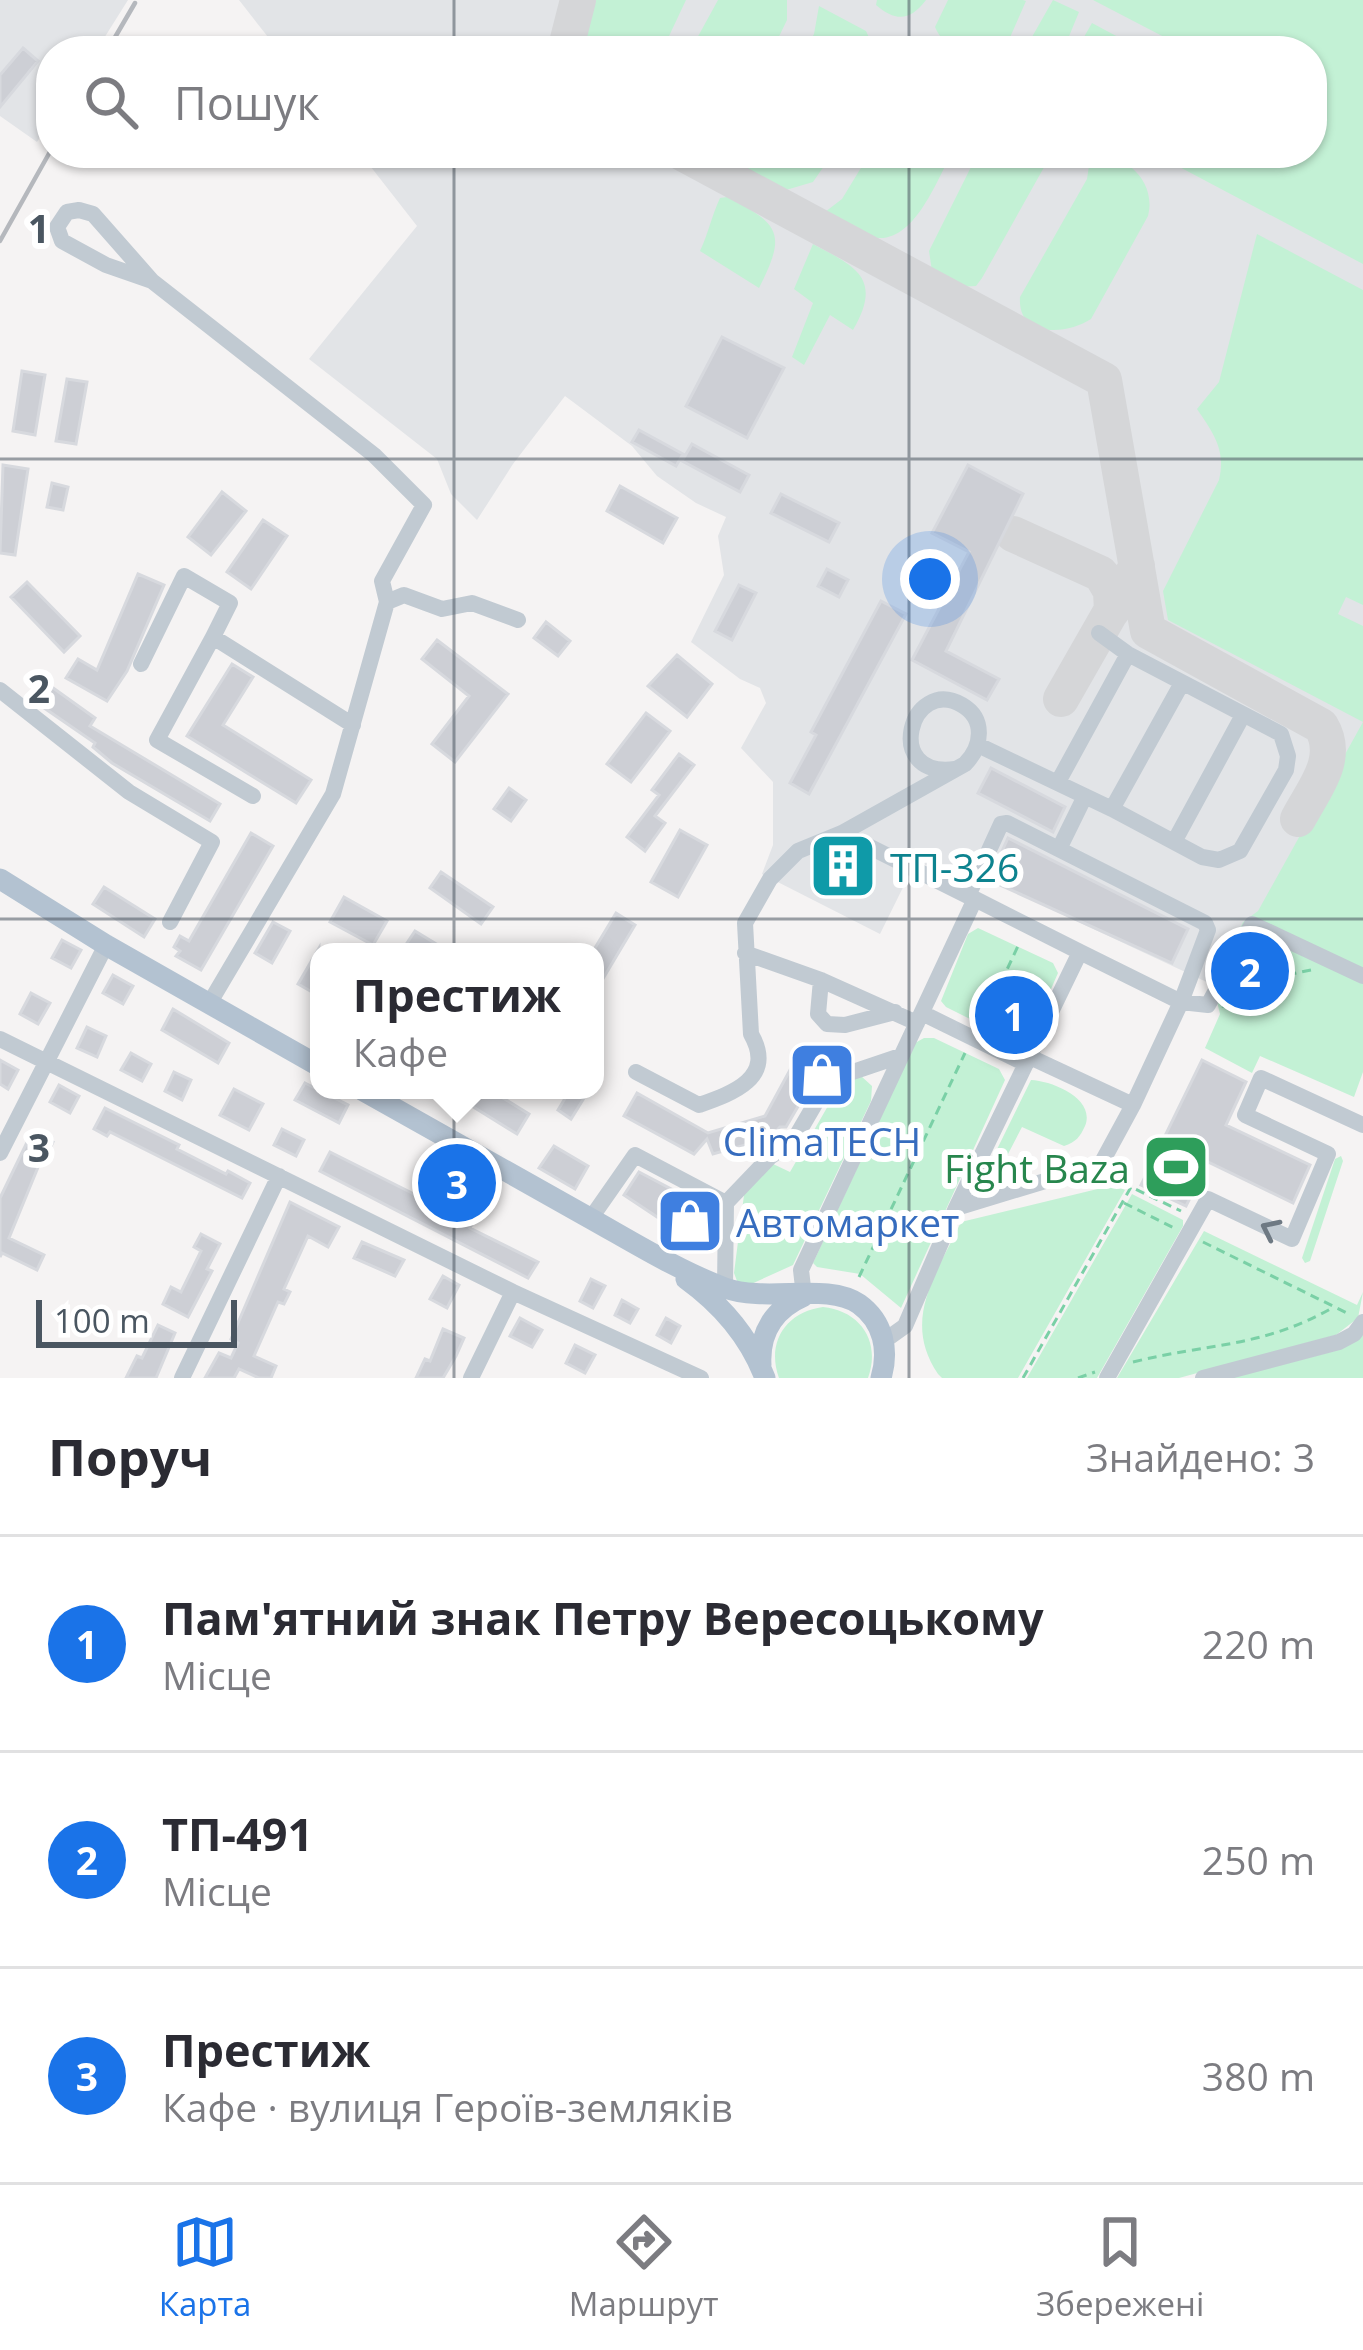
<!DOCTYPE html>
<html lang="uk">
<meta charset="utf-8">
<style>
:root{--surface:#fff;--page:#f2f2f3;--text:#2b2b33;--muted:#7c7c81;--line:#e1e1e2;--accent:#1a73e8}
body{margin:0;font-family:"Open Sans",sans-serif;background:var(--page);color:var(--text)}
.scale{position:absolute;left:36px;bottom:30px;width:201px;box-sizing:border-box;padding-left:12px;border:6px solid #4a5661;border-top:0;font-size:33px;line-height:42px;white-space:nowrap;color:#4a5661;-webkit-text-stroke:9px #fff;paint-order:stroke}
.you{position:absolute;left:930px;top:579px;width:42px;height:42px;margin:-30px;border:9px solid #fff;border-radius:50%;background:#1a73e8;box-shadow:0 0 0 18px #1a73e833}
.badge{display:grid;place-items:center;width:78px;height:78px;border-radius:50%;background:var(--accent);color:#fff;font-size:39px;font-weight:700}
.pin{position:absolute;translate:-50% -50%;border:6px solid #fff;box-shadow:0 3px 12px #0006}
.popup{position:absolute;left:310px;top:943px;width:294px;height:156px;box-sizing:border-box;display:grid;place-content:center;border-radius:24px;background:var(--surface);filter:drop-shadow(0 3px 9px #0005);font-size:39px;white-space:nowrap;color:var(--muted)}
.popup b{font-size:45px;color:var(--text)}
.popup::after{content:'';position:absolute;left:50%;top:100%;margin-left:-24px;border:24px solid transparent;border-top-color:var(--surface)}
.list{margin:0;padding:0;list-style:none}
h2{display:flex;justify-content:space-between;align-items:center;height:156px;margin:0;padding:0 48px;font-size:51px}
h2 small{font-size:39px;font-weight:400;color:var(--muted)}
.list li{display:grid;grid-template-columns:78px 1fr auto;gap:36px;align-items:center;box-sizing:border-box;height:216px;padding:0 48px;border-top:3px solid var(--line)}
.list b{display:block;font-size:45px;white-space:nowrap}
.list p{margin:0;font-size:39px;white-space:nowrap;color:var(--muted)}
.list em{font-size:39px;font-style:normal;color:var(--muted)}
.icon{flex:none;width:66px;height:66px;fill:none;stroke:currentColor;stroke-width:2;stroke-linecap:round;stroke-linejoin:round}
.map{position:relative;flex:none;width:1363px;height:1378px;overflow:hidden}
.search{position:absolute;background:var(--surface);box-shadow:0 3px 9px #0004;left:36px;right:36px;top:36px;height:132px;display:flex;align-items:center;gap:30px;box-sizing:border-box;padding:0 42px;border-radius:48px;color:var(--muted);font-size:45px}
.sheet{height:804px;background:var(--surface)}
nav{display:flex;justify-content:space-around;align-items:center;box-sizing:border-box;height:168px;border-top:3px solid var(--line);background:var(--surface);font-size:33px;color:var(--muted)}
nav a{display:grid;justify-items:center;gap:6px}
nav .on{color:var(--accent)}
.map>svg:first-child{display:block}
</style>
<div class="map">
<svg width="1363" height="1378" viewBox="0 0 1363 1378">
<rect width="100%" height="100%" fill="#f5f3f3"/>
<path fill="#e2e4e7" d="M0 0H128L96 51H51V120L37 142 0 116Z
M239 0H1363V961L1213 985 972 872 965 882 916 861 880 934 762 874 773 845V782L741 748 766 703 760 688 740 679 691 642 724 575 718 536 726 517 696 503 657 476 632 446 565 396 513 464 477 520 451 494 437 459 309 359 417 226 360 153H1312V51H279Z"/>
<path fill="#c3f1d5" d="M596 0H686L662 51H581Z
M718 0H787V20L772 51H690Z
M877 0H926C910 21 896 22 876 5Z
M948 0H1023L1026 1 1004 51C977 51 947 56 935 27Z
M1053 0 1079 12 1063 51H1024Z
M1093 0H1363V264L1172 163 1178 153H1312V51H1191Z
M819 6 866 31 875 51H805L814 34Z
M1092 23 1120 38 1113 51H1076Z
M749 153H833L813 182 786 190 748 173 742 164Z
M870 153H952C936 181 912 251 868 236 854 230 839 219 825 212L842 199Z
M978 153H1052L982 278 976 286 955 287 932 271 929 251Z
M1091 153C1125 153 1157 181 1148 216L1091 319C1067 335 1017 338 1020 297L1087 179Z
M727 197C780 224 787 233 759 288L700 251C708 234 712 215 720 198Z
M1257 234 1363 290V605L1346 597 1338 614 1363 626V1072L1354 1097 1260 1056 1252 1073 1205 1048 1220 1014 1213 985 1243 922 1258 911 1363 722 1168 620 1163 591 1219 480C1226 450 1214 434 1197 409L1219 382Z
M813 244C856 267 883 278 853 330L830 315 804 365 792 357 813 303 794 289Z
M978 928 1053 963 1058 973 1030 1037 1012 1040 946 1007 941 1001 968 934Z
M924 1038H934L999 1069 1005 1080 901 1308 860 1274 817 1267 813 1263 915 1043Z
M861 1076 872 1086 871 1101 793 1265 749 1285 737 1281 734 1273 744 1195 771 1163 790 1172 840 1085Z
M1031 1080C1053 1081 1096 1099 1085 1126 1080 1137 1076 1142 1064 1146L1022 1127 994 1181 977 1190Z
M1341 1156 1343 1161 1310 1261 1305 1263 1302 1258 1335 1159Z
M1114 1185 1125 1190 1018 1378H942L938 1374C901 1320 937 1273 961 1222Z
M1132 1194 1183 1220V1226L1097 1378H1027Z
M1204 1231 1357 1305 1363 1292 1358 1318 1336 1335 1179 1378H1117Z
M823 1307C861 1311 881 1342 868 1378H779C766 1342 786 1312 823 1307Z
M1363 1335V1378H1230L1338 1350Z"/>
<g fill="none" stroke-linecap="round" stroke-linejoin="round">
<path stroke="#d5d6d8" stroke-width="36" d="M565 51 578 0
M682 153 1104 380 1148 631 1321 726C1341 759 1313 790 1298 819
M1013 534 1101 574 1111 591 1112 611
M1061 699 1137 566"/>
</g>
<path fill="#cdcfd5" stroke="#d7d9de" stroke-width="3" d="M23 48 38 61 0 107V75Z
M722 337 784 368 747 438 686 406Z
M22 371 45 375 35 435 13 431Z
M67 379 87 382 76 444 56 441Z
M639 430 683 454 676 466 632 442Z
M692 444 749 475 740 492 682 461Z
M3 465 28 469 15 555 0 553Z
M968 465 1023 494 946 651 999 679 987 700 912 660 969 552 932 533Z
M52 483 68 487 63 510 47 507Z
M620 486 677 518 663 543 607 511Z
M222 492 246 511 211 555 188 537Z
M781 494 839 523 829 542 771 513Z
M263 520 287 536 251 589 227 572Z
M827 569 848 580 839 597 818 586Z
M138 574 164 585 127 671 107 701 66 678 78 659 97 670Z
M27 582 80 636 64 652 11 597Z
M739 585 756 593 732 640 715 631Z
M881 601 906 614 809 794 790 783 816 735 811 732Z
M546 622 570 641 558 656 534 638Z
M437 640 508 694 455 762 432 744 469 696 422 659Z
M677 655 712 684 687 717 648 686Z
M232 664 253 677 223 725 311 780 296 803 187 736Z
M49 685 95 718 90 726 220 804 210 821 112 763 93 747 95 743 37 703Z
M646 713 670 731 631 782 607 764Z
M679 754 694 765 655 816 665 823 645 851 627 837 659 795 652 790Z
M991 768 1065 807 1053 832 978 793Z
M509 788 526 800 511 821 494 809Z
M680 830 707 845 678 897 651 882Z
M251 833 273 846 201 970 176 956 180 951 174 947 180 936 189 941Z
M1008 838 1188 929 1172 963 989 880Z
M441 872 493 907 481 924 430 888Z
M104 887 155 919 144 937 93 904Z
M344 897 387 921 373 945 330 922Z
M616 913 635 925 595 992V948Z
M273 922 290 931 272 963 255 953Z
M415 931 438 945 434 952H401Z
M62 940 81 950 71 968 52 958Z
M319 948V996L298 984Z
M113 975 133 986 123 1004 103 993Z
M31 993 50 1003 38 1024 20 1014Z
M173 1009 229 1043 218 1063 162 1030Z
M87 1027 106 1036 97 1057 77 1048Z
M802 1048 824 1062 786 1127H780L770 1138 713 1154 707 1139 694 1154 624 1116 637 1093 708 1133 765 1116Z
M131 1053 151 1064 142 1081 121 1070Z
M0 1060 18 1070 8 1089 0 1084Z
M1202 1060 1246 1082 1226 1125 1310 1165 1293 1203 1208 1162 1186 1206 1141 1185Z
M174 1072 191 1080 182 1100 165 1091Z
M305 1083 348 1105 339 1123 295 1100Z
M59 1085 79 1096 70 1113 50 1102Z
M234 1089 263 1104 249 1130 220 1115Z
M446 1090H490L529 1114 517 1134Z
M570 1090H589L571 1119 558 1110Z
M105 1108 179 1145 177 1149 226 1174 228 1171 250 1183 242 1198 110 1132 107 1136 94 1129Z
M282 1129 304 1140 296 1156 274 1145Z
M32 1132 53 1142 44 1162 41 1160 9 1238 44 1255 37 1270 2 1253 0 1257V1198Z
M554 1146 588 1166 575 1189 539 1168Z
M330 1152 454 1214 472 1224 470 1228 538 1262 528 1278 320 1171Z
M428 1154 469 1179 459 1196 419 1170Z
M639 1172 713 1211V1248L707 1250 624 1195Z
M290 1202 339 1227 328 1247 308 1236 284 1289 290 1292 284 1304 278 1302 254 1356 276 1366 271 1378H259L239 1369 234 1378H205L219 1353 231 1358 238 1343 231 1339Z
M201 1234 220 1244 207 1269 212 1271 188 1317 163 1304 171 1287 181 1292 201 1251 194 1247Z
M362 1242 404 1260 395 1276 354 1258Z
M443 1276 459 1285 447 1308 430 1299Z
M591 1279 605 1286 593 1308 580 1301Z
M622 1300 638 1309 630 1323 615 1315Z
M520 1318 542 1330 532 1347 510 1336Z
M666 1318 680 1326 671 1343 657 1335Z
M158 1325 175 1333 156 1378H126L137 1356 142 1358Z
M443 1329 464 1338 456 1356 443 1378H416L425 1359 430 1361Z
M575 1345 595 1355 585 1373 566 1363Z"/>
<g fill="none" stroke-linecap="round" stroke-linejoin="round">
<path stroke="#7ad0a6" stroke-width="3" stroke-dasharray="9 6" stroke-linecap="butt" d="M1222 1006 1231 1008 1282 976 1311 970
M982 1023 1018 946
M1124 1203 1174 1228
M1203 1242 1351 1315
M859 1277 965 1053
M1133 1362C1209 1343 1262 1348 1334 1307
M1023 1378 1131 1187 1181 1211
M1078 1378 1095 1372"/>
<path stroke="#c1cad2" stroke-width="16" d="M152 281 93 214 79 210 67 212 57 227 62 241 106 265 152 281 374 455 424 505 382 581 387 602 333 794 209 1004
M387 602 404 595 442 609 472 603 518 620
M141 664 184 576 230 603 213 637
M0 690 129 792 212 842 170 922
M978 745 1112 809 1202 857 1219 860 1240 851 1286 770 1288 756 1281 734 1128 654 1099 633
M1058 782 1128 654
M253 796 157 740 213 637 353 725
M1112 809 1182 683
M842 833 974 899
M1174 842 1243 715
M1059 849 1085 796
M968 896 1001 824 1007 823 1205 923 1208 930 1181 1002 1208 1005 1252 924 1363 976
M1080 952 1181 1002 1133 1105
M745 953 821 980 917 1023
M821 980 818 1014 827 1024 845 1025 895 1012
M922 1013 1026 1064
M0 1039 513 1292 701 1378
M636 1072 699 1105C733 1093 776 1078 751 1034L745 923 770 879 798 851 842 833 965 764C982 747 986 719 962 705 910 675 882 779 955 769
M0 1153 106 945
M956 1208 1101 1164 1133 1105 1030 1057
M591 1218 635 1155 726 1203
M725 1288 726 1203 770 1157 794 1140 829 1080 900 1056
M804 1296 801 1270 975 899 1080 952 956 1208 905 1326 884 1341
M182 1378 279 1176
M471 1378 513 1292
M1107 1378 1208 1199 1292 1239 1328 1154 1245 1115 1261 1078 1363 1125
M1203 1378 1339 1342 1354 1334 1363 1322"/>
<path stroke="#b3c2d1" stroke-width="21" d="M0 879 106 945 319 1066
M362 1090C437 1132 512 1174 586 1216 631 1241 677 1270 725 1288 767 1303 827 1282 859 1304 884 1322 889 1351 881 1378
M686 1279C722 1305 749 1336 765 1378
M761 1365C759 1332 774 1309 804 1296"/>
<path stroke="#b5b8bd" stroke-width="4.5" d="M107 51 135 3
M0 241 51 150"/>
</g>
<defs><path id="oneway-chevron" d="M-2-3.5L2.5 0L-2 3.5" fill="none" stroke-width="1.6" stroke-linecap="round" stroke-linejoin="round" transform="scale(3)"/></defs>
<use stroke="#6e7983" href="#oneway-chevron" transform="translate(1270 1229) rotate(-154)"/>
<path fill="none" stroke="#4a5661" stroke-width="3" stroke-opacity="0.55" d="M454 0V51M909 0V51M454 153V1378M909 153V1378M0 459H1363M0 919H1363"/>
<defs>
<symbol id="building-square" viewBox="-11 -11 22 22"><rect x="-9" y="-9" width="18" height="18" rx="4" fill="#0f9aa8" stroke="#fff"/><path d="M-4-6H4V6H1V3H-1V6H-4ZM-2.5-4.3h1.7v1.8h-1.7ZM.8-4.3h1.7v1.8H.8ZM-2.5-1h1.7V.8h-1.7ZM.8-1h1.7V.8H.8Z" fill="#fff"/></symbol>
<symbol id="shop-square" viewBox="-11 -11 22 22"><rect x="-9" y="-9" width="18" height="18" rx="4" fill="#3f7fe0" stroke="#fff"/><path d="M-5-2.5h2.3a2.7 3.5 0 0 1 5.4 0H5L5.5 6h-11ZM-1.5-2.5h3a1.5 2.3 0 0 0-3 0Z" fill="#fff"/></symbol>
<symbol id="stadium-square" viewBox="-11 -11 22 22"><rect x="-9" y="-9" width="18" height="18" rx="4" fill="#2e9e5b" stroke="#fff"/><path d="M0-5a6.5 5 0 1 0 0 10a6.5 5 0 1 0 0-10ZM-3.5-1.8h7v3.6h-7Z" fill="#fff"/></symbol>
</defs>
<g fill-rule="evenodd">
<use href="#building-square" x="805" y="828" width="76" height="76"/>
<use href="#shop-square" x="784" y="1037" width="76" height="76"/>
<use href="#stadium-square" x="1138" y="1129" width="76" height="76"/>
<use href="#shop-square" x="652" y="1183" width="76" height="76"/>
</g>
<g text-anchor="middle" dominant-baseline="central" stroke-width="12" stroke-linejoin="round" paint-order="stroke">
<g font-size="39" fill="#0d838f" stroke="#fff" text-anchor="start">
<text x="890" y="866">ТП-326</text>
</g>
<g font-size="39" fill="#366cbe" stroke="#fff">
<text x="822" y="1140">ClimaTECH</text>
<text x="736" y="1221" text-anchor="start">Автомаркет</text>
</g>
<g font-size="39" fill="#27864d" stroke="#fff" text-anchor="end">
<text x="1130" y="1167">Fight Baza</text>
</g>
</g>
<g font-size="39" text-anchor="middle" font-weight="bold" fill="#4a5661" stroke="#fff" stroke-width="12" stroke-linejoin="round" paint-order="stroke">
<text x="39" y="243">1</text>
<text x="39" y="703">2</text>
<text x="39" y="1162">3</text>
</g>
</svg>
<div class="scale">100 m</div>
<div class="you"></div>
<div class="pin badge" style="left:1014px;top:1015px">1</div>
<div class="pin badge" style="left:1250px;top:971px">2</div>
<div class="pin badge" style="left:457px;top:1183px">3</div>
<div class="popup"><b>Престиж</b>Кафе</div>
<div class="search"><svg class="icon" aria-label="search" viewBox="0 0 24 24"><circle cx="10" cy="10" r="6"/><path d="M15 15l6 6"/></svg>Пошук</div>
</div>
<section class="sheet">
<h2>Поруч<small>Знайдено: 3</small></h2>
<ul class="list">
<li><span class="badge">1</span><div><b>Пам'ятний знак Петру Вересоцькому</b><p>Місце</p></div><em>220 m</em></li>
<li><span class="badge">2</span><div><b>ТП-491</b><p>Місце</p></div><em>250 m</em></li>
<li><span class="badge">3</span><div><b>Престиж</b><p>Кафе · вулиця Героїв-земляків</p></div><em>380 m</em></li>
</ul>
</section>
<nav>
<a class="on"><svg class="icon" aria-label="map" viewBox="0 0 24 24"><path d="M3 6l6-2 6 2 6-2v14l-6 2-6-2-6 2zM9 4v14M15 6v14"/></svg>Карта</a>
<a><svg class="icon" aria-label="directions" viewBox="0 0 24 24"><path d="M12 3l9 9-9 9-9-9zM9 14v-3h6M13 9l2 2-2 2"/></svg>Маршрут</a>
<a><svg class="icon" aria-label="saved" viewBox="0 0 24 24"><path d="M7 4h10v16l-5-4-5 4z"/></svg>Збережені</a>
</nav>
